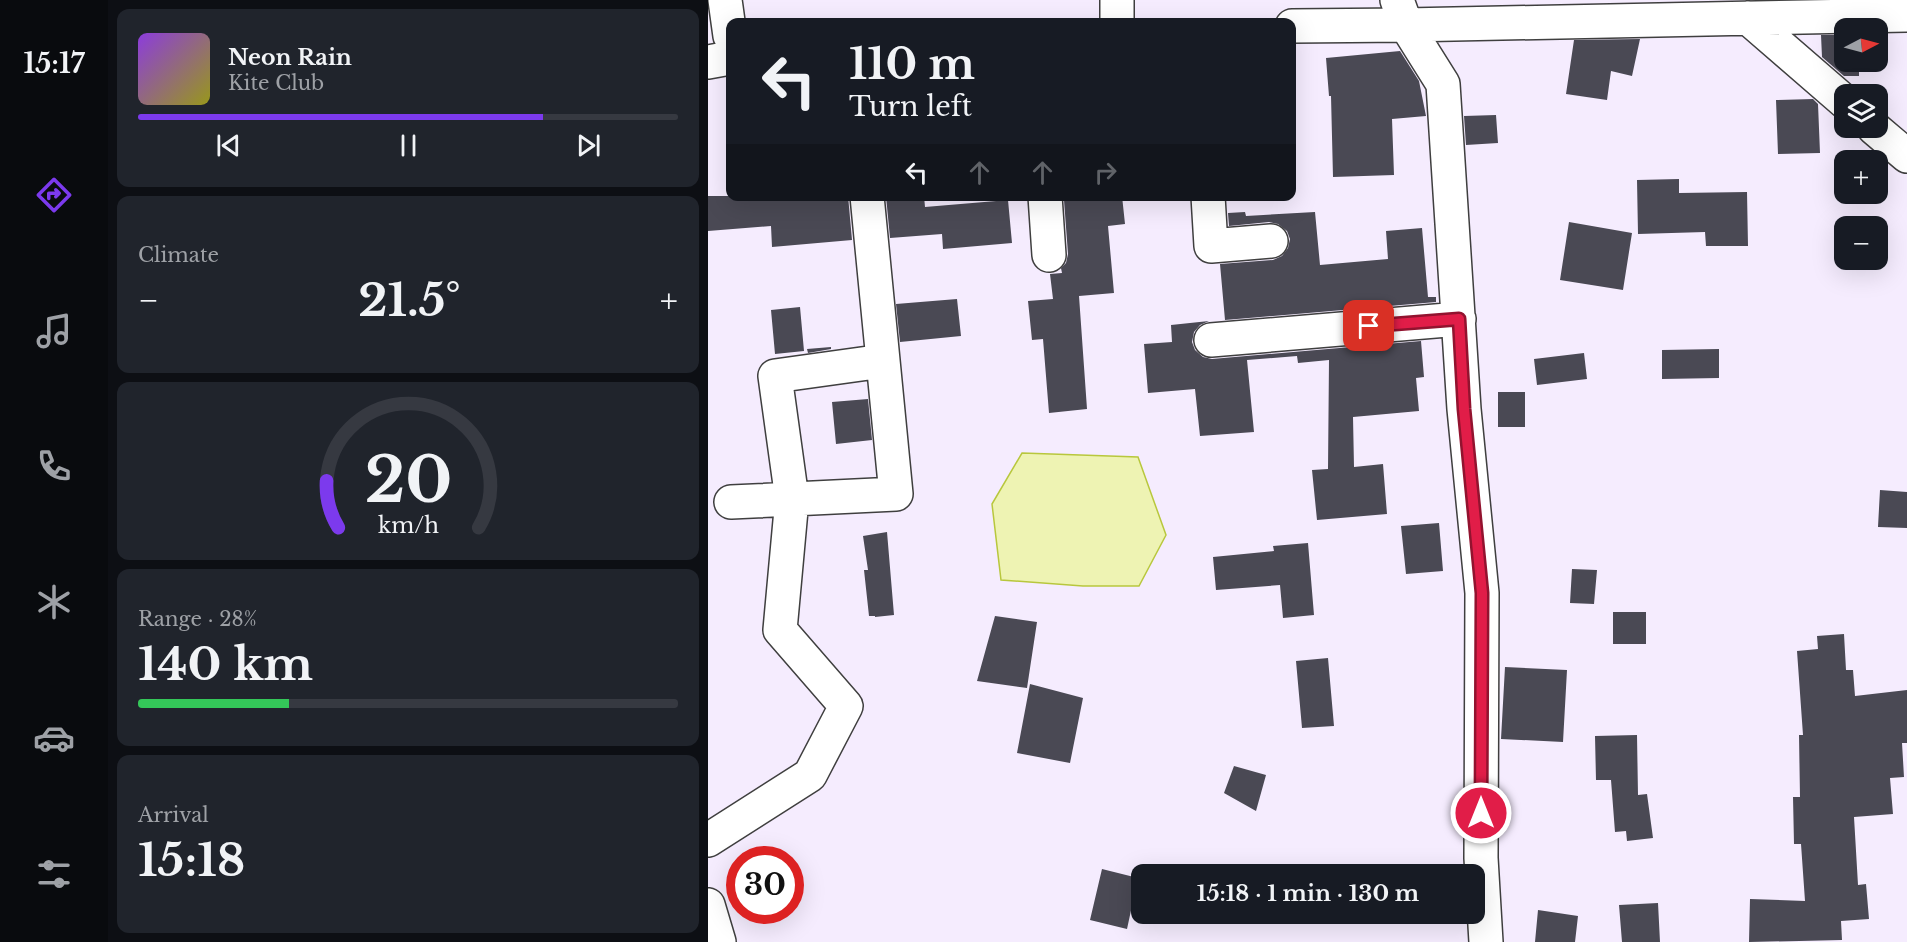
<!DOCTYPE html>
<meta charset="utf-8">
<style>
body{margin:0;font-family:"Libre Baskerville",serif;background:#20242c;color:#f1f3f6;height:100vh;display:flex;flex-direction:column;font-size:22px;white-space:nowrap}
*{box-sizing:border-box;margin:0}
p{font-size:20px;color:#9ea1a6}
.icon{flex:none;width:33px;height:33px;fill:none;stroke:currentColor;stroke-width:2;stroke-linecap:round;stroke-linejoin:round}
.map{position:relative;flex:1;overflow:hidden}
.panel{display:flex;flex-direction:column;gap:9px;padding:9px;background:#0d0f14;width:600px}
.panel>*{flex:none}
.guide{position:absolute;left:18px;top:18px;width:570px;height:183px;border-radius:12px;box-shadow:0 6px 24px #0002;background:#171b24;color:#f1f3f6;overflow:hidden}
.needle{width:39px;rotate:84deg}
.tools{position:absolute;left:1126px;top:18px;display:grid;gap:12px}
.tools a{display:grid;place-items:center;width:54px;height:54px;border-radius:12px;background:#171b24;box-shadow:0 6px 24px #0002;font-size:30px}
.speed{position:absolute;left:18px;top:846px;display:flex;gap:12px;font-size:30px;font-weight:700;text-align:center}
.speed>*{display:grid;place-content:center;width:78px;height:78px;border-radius:50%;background:#171b24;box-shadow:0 6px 24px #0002;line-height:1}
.speed .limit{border:9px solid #d22;background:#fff;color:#111}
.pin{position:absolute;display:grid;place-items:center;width:51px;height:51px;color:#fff;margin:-26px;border-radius:12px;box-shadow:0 3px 9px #0006}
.me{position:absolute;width:66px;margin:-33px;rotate:0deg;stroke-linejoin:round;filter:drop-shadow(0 0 4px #0008)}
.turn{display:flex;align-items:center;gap:21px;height:126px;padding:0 24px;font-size:27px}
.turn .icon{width:78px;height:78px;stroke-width:2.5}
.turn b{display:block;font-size:42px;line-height:51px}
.lanes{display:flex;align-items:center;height:57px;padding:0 24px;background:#0003;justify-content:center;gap:30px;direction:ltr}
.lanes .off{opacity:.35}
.big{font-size:45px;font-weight:700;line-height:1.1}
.panel .widget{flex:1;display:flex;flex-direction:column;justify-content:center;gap:9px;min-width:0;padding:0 21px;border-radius:12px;background:#20242c}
.panel .dial{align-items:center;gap:0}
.dial svg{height:156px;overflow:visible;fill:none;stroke:#363941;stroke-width:7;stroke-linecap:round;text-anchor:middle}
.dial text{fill:#f1f3f6;stroke:none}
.song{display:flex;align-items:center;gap:18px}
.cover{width:72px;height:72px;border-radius:9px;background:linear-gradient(135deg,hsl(270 70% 55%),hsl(60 70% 35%))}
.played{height:6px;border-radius:3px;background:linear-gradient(90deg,#7c3aed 75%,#363941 75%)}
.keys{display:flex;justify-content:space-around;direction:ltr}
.heat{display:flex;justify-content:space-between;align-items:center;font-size:33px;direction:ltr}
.charge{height:9px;border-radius:4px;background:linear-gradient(90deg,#34c759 28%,#363941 0)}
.trip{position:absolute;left:423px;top:864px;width:354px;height:60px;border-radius:12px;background:#171b24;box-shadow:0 6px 24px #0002;font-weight:700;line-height:60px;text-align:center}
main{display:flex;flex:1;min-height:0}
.tabs{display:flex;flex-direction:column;width:108px;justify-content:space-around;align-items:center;background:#090b0e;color:#9ea1a6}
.tabs .icon{width:42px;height:42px}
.tabs .selected{color:#7c3aed}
.tabs b{font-size:27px;color:#f1f3f6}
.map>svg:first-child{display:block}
.water{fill:#eef3b3;stroke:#b8c73d;stroke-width:1.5}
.building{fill:#4a4954}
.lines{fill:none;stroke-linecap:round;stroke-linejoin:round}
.minor-casing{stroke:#3f3f3f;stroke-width:36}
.minor{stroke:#fff;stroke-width:33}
.route-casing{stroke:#92132f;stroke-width:15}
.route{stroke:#e11d48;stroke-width:10}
</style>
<main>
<nav class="tabs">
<b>15:17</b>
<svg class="icon selected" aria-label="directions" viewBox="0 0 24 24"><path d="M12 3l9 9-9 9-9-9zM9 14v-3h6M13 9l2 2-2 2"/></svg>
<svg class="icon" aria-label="music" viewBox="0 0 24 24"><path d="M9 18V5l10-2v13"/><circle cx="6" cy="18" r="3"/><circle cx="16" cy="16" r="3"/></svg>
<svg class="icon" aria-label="phone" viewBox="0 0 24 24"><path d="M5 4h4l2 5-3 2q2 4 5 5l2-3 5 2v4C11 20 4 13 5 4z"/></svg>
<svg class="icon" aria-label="climate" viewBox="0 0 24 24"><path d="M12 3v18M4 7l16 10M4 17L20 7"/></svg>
<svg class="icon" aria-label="car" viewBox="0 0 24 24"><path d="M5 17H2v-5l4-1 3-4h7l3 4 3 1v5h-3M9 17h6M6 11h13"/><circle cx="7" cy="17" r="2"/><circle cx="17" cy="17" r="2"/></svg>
<svg class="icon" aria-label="filters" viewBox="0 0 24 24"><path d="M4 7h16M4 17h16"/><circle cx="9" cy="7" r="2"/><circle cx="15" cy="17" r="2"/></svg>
</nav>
<section class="panel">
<div class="widget">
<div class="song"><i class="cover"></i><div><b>Neon Rain</b><p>Kite Club</p></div></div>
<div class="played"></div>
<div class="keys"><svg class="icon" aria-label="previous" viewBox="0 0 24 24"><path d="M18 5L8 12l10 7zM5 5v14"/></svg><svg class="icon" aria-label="pause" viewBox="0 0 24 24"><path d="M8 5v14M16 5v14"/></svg><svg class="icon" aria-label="next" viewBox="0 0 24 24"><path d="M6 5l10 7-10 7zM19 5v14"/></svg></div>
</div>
<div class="widget"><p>Climate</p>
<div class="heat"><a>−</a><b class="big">21.5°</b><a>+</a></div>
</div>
<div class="widget dial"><svg viewBox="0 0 100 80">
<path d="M14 69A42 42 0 1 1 86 69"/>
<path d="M14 69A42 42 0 0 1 8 45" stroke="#7c3aed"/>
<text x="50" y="56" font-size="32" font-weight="700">20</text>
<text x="50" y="72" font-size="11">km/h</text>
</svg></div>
<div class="widget"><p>Range · 28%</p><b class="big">140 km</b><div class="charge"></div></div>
<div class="widget"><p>Arrival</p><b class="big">15:18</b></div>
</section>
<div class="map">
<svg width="1199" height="942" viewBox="0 0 1199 942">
<rect width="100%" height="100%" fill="#f5ecfe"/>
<path class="water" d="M 314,453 L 430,457 L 458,535 L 431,586 L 375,586 L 293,580 L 284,504 Z"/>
<path class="building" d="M 1113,35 L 1137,35 L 1137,62 L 1151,62 L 1151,76 L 1136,76 L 1114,57 Z
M 932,39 L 924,76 L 903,71 L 899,100 L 858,94 L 866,40 Z
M 692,51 L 711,81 L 718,116 L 684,119 L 686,175 L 625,177 L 623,96 L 621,96 L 618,58 Z
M 1105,99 L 1110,104 L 1112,153 L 1070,154 L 1068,100 Z
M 788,115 L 790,143 L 758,145 L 756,116 Z
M 971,179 L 971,193 L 1039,192 L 1040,246 L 998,246 L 997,232 L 930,234 L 929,180 Z
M 0,196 L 140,196 L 144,240 L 64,247 L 63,226 L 0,231 Z
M 178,196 L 216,196 L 217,207 L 300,200 L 304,243 L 235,249 L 234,234 L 182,238 Z
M 387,196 L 414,196 L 417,224 L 400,226 L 406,293 L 371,296 L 379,409 L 341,413 L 335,339 L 324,340 L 320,301 L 345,299 L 342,274 L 354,273 L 353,268 L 358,263 L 360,254 L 356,200 L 387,198 Z
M 537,212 L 538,216 L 607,212 L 612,265 L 680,259 L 678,231 L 714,228 L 720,297 L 728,297 L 728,302 L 517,320 L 512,264 L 565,260 L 574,256 L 580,248 L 582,239 L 579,231 L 570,224 L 561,222 L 521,226 L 520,213 Z
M 861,222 L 924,233 L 915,290 L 852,280 Z
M 249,299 L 253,336 L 192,342 L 188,304 Z
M 92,307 L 96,351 L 67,354 L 63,310 Z
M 501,321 L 492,325 L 486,332 L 484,342 L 487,350 L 495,357 L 504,359 L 713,341 L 716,377 L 708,378 L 711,411 L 645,417 L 646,467 L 675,464 L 679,514 L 609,520 L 604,470 L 620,469 L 621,360 L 590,363 L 589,356 L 539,360 L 546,432 L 492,436 L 487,389 L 440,393 L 436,344 L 464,342 L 463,325 Z
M 123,347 L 123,349 L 100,353 L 99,349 Z
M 1011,349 L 1011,378 L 954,379 L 954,350 Z
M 876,353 L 879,379 L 829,385 L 826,359 Z
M 790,392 L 817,392 L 817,427 L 790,427 Z
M 160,399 L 164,440 L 128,444 L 124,402 Z
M 1172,490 L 1199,492 L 1199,528 L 1170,527 Z
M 731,523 L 735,571 L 698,574 L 693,526 Z
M 179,532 L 186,615 L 167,617 L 167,616 L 161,616 L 156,570 L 160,570 L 155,536 Z
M 600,543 L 606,615 L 575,618 L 572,585 L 508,590 L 505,557 L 566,551 L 565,546 Z
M 864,569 L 889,570 L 886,604 L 862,603 Z
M 905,612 L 938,612 L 938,644 L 905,644 Z
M 287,616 L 329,622 L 319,688 L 269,681 Z
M 1136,634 L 1138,670 L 1145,670 L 1147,696 L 1199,690 L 1199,743 L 1194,743 L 1196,777 L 1182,778 L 1185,814 L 1146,817 L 1150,885 L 1158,884 L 1161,919 L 1133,921 L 1134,940 L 1041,942 L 1042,899 L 1097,901 L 1093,844 L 1086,844 L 1085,797 L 1092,797 L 1091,735 L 1095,735 L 1089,651 L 1110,649 L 1109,636 Z
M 620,658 L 626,726 L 594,728 L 588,661 Z
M 797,667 L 859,670 L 855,742 L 793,739 Z
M 322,684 L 375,698 L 362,763 L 309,753 Z
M 929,735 L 930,795 L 939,794 L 945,838 L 919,841 L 918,831 L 907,832 L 903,780 L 888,780 L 887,736 Z
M 526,766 L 558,775 L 548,811 L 516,793 Z
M 394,869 L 430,878 L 419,929 L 382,920 Z
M 950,903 L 952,942 L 914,942 L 911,905 Z
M 830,910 L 870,916 L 867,942 L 827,942 Z"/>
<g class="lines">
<g class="minor-casing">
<path id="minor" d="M 17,0 L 22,36
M 409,0 L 409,22
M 689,0 L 698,25 L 1199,15
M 1040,18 L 1137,102
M 584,26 L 698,25 L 735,84 L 756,409 L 774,593 L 773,858 L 778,942
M 0,62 L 22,58
M 1166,128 L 1199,156
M 337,196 L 341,255
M 500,196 L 503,246 L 563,241
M 503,340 L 751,319
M 23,502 L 188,494 L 159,196
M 0,840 L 102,775 L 138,706 L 72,630 L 84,499 L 67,376 L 175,361
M 0,905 L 11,942"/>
</g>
<use href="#minor" class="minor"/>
</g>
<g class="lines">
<g class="route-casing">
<path id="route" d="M 661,326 L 751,319 L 756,409 L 774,593 L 773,813"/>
</g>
<use href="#route" class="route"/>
</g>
</svg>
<div class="tools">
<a><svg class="needle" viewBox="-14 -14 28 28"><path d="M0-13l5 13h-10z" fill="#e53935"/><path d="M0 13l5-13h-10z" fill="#9ea1a6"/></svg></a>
<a><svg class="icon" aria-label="layers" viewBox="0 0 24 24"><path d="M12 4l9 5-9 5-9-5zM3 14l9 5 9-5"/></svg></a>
<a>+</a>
<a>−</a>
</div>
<div class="speed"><div class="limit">30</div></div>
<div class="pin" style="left:661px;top:326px;background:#d93025"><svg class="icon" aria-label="arrive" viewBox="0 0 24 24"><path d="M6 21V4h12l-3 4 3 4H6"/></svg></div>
<svg class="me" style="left:773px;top:813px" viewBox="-20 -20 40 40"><circle r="17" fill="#e11d48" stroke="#fff" stroke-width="3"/><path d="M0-11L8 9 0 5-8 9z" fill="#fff"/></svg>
<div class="trip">15:18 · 1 min · 130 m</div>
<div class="guide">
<div class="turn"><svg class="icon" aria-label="left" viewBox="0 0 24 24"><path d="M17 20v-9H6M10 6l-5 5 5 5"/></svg><div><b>110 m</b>Turn left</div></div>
<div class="lanes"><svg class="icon" aria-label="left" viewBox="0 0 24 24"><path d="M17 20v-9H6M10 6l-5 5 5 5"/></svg><svg class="icon off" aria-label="ahead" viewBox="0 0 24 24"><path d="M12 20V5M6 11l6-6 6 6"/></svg><svg class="icon off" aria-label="ahead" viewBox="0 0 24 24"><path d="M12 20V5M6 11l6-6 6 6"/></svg><svg class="icon off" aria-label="right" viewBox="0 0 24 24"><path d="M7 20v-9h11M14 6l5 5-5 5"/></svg></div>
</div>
</div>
</main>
